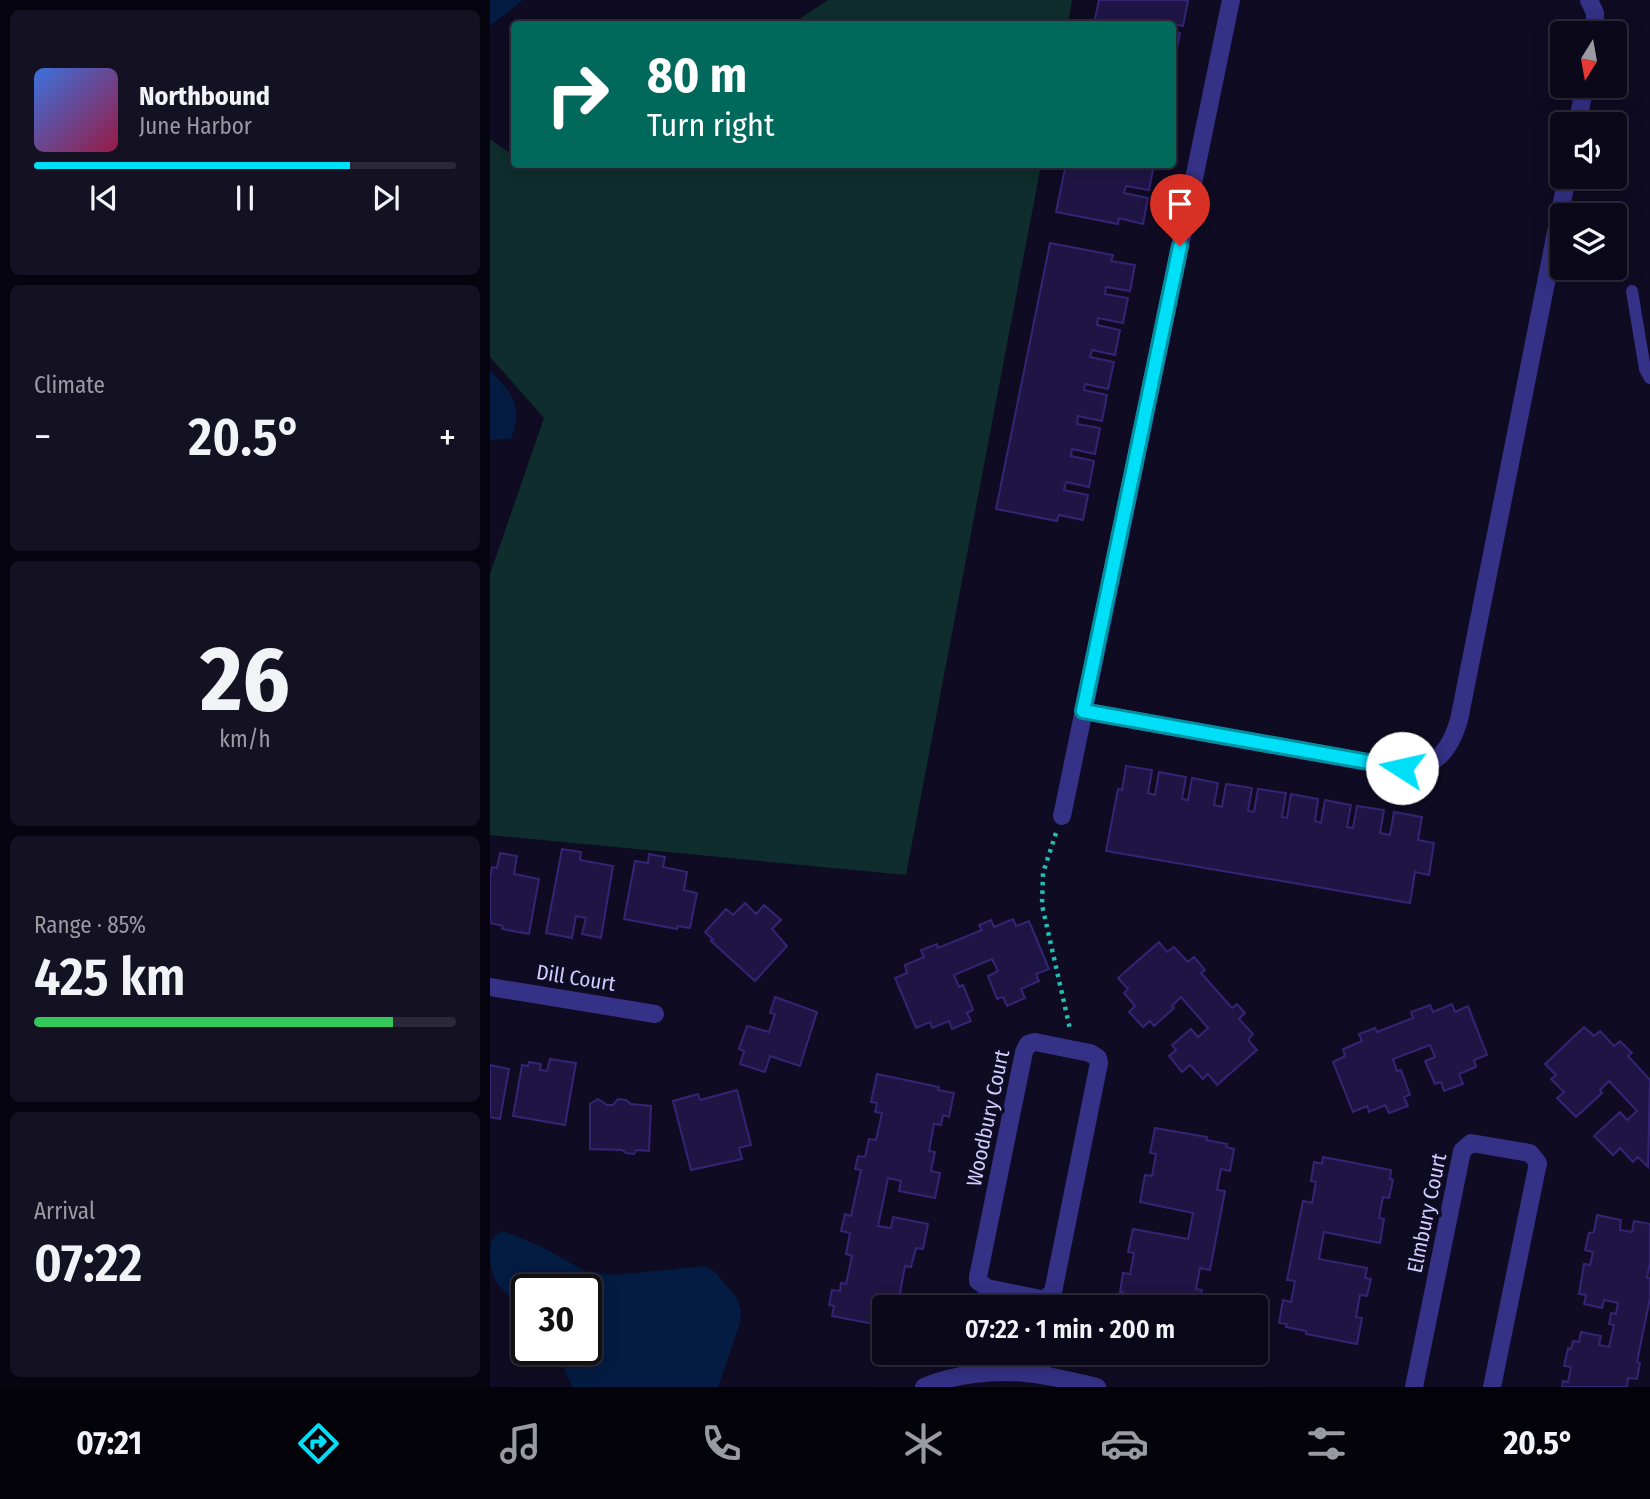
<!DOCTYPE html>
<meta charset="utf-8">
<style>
body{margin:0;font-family:"Fira Sans Condensed",sans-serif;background:#141123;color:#f1f3f6;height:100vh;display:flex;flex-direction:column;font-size:26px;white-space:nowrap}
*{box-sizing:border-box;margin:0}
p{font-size:23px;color:#9a9aa2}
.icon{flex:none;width:38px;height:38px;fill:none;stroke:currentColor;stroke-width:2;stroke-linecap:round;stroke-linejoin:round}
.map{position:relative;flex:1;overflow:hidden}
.side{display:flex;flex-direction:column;gap:10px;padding:10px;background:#06040e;width:490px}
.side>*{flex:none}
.hud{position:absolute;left:21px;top:21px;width:665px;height:147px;border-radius:7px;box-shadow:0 4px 18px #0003,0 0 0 2px #2b2939;background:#00695c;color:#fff;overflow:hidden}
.needle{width:46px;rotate:191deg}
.fabs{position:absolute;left:1060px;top:21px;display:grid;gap:14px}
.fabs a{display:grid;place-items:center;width:77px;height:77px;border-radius:7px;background:#0b081a;box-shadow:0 4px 18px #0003,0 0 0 2px #2b2939;font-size:35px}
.speed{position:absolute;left:21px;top:1274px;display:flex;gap:14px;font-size:35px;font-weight:700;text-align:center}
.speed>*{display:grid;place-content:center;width:91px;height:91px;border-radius:50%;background:#0b081a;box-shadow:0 4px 18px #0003,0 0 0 2px #2b2939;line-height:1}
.speed .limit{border:4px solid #111;border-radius:10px;background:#fff;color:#111}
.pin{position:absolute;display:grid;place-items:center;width:60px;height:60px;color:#fff;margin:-72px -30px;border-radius:50% 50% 50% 0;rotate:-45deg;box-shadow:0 0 7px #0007}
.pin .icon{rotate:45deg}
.me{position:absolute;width:77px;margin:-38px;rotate:280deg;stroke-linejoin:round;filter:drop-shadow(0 0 5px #0008)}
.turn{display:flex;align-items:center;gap:24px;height:147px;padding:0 21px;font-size:32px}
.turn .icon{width:91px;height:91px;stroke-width:2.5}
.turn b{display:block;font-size:49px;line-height:60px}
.big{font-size:52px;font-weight:600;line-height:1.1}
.side .tile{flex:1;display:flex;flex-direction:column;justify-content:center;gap:10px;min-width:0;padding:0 24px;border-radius:10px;background:#141123}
.side .dial{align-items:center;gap:0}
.dial b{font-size:91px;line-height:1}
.song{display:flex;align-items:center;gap:21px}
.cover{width:84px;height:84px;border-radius:10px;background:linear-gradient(135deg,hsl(220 70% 55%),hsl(340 70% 35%))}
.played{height:7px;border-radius:4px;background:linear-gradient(90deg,#00dff8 75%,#2b2939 75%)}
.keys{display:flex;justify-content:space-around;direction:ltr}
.heat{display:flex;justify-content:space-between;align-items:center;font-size:38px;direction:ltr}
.charge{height:10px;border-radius:5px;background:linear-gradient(90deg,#34c759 85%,#2b2939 0)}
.trip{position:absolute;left:382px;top:1295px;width:396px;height:70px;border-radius:7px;background:#0b081a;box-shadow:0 4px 18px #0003,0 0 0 2px #2b2939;font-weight:600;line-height:70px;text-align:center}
.menu{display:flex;height:112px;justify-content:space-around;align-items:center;background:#04030a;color:#9a9aa2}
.menu .icon{width:49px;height:49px}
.menu .current{color:#00dff8}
.menu b{font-size:32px;color:#f1f3f6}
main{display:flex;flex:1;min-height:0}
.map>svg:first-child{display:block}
.green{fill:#0e2d2c}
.water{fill:#041b42}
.building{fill:#1f1545;stroke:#342574;stroke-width:2}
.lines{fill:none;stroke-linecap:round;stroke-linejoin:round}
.path{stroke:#22beb4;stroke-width:4.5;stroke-dasharray:3.5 5;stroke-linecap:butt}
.service{stroke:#343186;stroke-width:12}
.minor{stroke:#343186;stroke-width:18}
.route-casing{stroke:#0091a1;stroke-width:18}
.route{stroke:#00dff8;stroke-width:12}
.labels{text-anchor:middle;stroke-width:7;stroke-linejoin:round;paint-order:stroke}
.street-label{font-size:21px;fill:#d2cdff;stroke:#0f0b23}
</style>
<main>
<section class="side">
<div class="tile">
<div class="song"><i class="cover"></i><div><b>Northbound</b><p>June Harbor</p></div></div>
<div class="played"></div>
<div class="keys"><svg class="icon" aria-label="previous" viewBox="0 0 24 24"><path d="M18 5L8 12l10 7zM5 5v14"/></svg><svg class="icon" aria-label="pause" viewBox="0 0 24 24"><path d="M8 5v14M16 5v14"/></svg><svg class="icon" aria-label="next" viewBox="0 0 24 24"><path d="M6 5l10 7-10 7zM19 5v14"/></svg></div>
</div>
<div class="tile"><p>Climate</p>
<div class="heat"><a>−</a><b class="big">20.5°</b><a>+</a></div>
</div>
<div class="tile dial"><b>26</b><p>km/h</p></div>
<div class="tile"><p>Range · 85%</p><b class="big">425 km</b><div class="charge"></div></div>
<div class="tile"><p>Arrival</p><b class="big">07:22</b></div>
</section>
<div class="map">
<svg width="1160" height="1387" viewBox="0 0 1160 1387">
<rect width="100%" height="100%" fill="#0f0b23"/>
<path class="green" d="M 338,0 L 582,0 L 578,24 L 302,24 Z
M 0,139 L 24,156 L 24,164 L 37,165 L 42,168 L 50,164 L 551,165 L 416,875 L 0,835 L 0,574 L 54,418 L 0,357 Z"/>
<path class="water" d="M 0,0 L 33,0 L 0,26 Z
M 0,371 C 24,393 33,408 21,439 L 0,440 Z
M 13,1231 L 52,1247 L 95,1271 L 126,1275 L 215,1266 L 224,1271 L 247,1298 L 251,1311 L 250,1323 L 228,1387 L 82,1387 L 66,1349 L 96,1349 L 96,1290 L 37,1290 L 37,1313 C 15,1290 0,1287 0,1253 C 0,1240 2,1237 13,1231 Z"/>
<path class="building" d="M 609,0 L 691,0 L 698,1 L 693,26 L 668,21 L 667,24 L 604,24 Z
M 682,31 L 690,33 L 685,58 L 682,58 Z
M 576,164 L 664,164 L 659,190 L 636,186 L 634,193 L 658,198 L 653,224 L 629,218 L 628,224 L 566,212 Z
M 560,243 L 623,255 L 621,261 L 645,265 L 640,291 L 616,287 L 615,294 L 638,298 L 633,323 L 608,318 L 607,325 L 630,330 L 625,355 L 602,350 L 600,357 L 624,362 L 618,389 L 595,384 L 594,390 L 617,395 L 612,421 L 588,416 L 587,424 L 610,428 L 605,454 L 582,449 L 581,456 L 604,461 L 599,487 L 576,482 L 574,490 L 598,495 L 593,520 L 569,515 L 567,521 L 506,509 Z
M 636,766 L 662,770 L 658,793 L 665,795 L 669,772 L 696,777 L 692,799 L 698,800 L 702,778 L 728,783 L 724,805 L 732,807 L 736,784 L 762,788 L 758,811 L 764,812 L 768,789 L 796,793 L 792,817 L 797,818 L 801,794 L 828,799 L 825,821 L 831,823 L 835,800 L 861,805 L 857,827 L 863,828 L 867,806 L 894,810 L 890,833 L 900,835 L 904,812 L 932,817 L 928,840 L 944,843 L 939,875 L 925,872 L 920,903 L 616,851 L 628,789 L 632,790 Z
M 72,849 L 91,852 L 90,860 L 123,866 L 111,938 L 92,934 L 96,918 L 86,916 L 82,938 L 56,933 Z
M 10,853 L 27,856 L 24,874 L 49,879 L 39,934 L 12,929 L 13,926 L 0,923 L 0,878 L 2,867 L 7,868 Z
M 159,854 L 175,857 L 173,867 L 197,872 L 194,890 L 207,893 L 200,928 L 188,926 L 187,929 L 134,919 L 145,861 L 158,863 Z
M 255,903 L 266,914 L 274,905 L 291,920 L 282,929 L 297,946 L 265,981 L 221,941 L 223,940 L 215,932 L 236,909 L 243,915 Z
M 523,919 L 526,926 L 539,921 L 559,969 L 546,974 L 549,981 L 531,989 L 535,998 L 517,1006 L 513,997 L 507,999 L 498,976 L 508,971 L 502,959 L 464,975 L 469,987 L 473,985 L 483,1010 L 477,1013 L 481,1021 L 462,1029 L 459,1021 L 442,1028 L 440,1022 L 426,1028 L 405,978 L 417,973 L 415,965 L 434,957 L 431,950 L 447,944 L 448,948 L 492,930 L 489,925 L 501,920 L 504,927 Z
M 669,942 L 677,952 L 684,947 L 698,962 L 704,957 L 715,970 L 711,973 L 742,1008 L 747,1004 L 755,1013 L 749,1019 L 763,1034 L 758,1040 L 767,1050 L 727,1085 L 718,1074 L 713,1079 L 700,1065 L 692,1072 L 679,1056 L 686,1050 L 682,1045 L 701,1029 L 708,1037 L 718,1028 L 691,997 L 682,1006 L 684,1008 L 664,1026 L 660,1021 L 653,1027 L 639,1012 L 645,1006 L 634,993 L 638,989 L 628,978 Z
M 285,997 L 327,1012 L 310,1066 L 280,1056 L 275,1072 L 250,1064 L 254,1051 L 249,1049 L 257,1026 L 279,1032 L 285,1014 L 280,1013 Z
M 962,1004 L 965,1012 L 978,1006 L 997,1055 L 984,1060 L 986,1067 L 969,1074 L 973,1084 L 954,1091 L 951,1082 L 945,1084 L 935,1061 L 945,1057 L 940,1045 L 903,1059 L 907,1071 L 911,1070 L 920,1095 L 914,1097 L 918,1106 L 899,1113 L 895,1105 L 879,1112 L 877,1106 L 863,1112 L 843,1062 L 855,1056 L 853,1049 L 872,1041 L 869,1034 L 885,1028 L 887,1032 L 923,1018 L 921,1012 L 940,1005 L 943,1012 Z
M 1094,1027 L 1104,1036 L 1110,1031 L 1124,1046 L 1130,1041 L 1142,1053 L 1138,1056 L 1160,1080 L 1158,1167 L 1148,1157 L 1143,1162 L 1130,1148 L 1123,1155 L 1104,1136 L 1130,1112 L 1137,1120 L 1147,1111 L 1119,1081 L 1110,1090 L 1112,1093 L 1086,1117 L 1067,1098 L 1074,1092 L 1061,1079 L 1066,1075 L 1055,1064 Z
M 60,1059 L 86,1063 L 75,1125 L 23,1116 L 32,1065 L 38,1066 L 39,1062 L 51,1064 L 50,1070 L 57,1071 Z
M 0,1065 L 19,1069 L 10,1119 L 0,1117 Z
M 387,1074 L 449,1087 L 448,1090 L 464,1093 L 459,1117 L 453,1115 L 451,1125 L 444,1124 L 439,1151 L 445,1152 L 441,1171 L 450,1173 L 445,1198 L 409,1191 L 411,1181 L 398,1178 L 388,1226 L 401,1228 L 403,1217 L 438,1224 L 433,1249 L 426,1248 L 421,1267 L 415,1266 L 410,1293 L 415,1295 L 413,1304 L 420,1307 L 394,1307 L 394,1326 L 342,1316 L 344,1306 L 339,1305 L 342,1290 L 350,1291 L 351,1283 L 356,1284 L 362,1256 L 356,1254 L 360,1233 L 351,1231 L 355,1214 L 361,1216 L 371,1170 L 365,1169 L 368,1156 L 375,1157 L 379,1139 L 386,1140 L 392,1113 L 385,1112 L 387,1103 L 381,1102 Z
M 247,1090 L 261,1145 L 249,1148 L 252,1159 L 201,1170 L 183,1101 L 208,1094 L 210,1100 Z
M 108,1099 L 117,1105 L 123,1105 L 128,1099 L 136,1100 L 141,1104 L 161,1106 L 159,1151 L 146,1150 L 144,1154 L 136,1153 L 132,1150 L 100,1149 L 100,1104 Z
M 665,1128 L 717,1137 L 716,1140 L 737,1144 L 736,1147 L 744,1149 L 740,1171 L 731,1169 L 727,1190 L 735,1191 L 720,1270 L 710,1268 L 706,1289 L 712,1290 L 709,1307 L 664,1307 L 632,1301 L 633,1292 L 630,1292 L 633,1273 L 640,1274 L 644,1253 L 638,1252 L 643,1229 L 698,1239 L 703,1213 L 650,1202 L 655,1175 L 662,1176 L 666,1154 L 660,1153 Z
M 833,1157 L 901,1170 L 900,1179 L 903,1180 L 899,1198 L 893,1197 L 889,1218 L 894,1219 L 890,1243 L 834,1232 L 829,1259 L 877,1268 L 875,1278 L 881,1279 L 877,1296 L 870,1295 L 866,1317 L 872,1318 L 867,1344 L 816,1334 L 816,1331 L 796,1327 L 797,1324 L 789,1323 L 793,1300 L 801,1302 L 805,1281 L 797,1280 L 813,1201 L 822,1203 L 826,1182 L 821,1181 L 824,1162 L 832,1164 Z
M 1107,1215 L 1131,1220 L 1130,1230 L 1142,1232 L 1144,1221 L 1160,1224 L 1160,1262 L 1157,1278 L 1160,1278 L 1160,1298 L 1147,1362 L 1150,1363 L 1147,1379 L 1138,1378 L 1137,1387 L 1072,1387 L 1073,1381 L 1078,1382 L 1081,1367 L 1074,1366 L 1078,1348 L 1081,1349 L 1083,1341 L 1089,1342 L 1091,1332 L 1111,1336 L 1109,1345 L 1119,1347 L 1124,1325 L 1119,1324 L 1121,1313 L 1126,1314 L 1128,1303 L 1114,1300 L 1112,1308 L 1094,1304 L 1096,1295 L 1089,1294 L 1094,1264 L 1100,1265 L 1103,1252 L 1095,1250 L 1099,1233 L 1104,1232 Z"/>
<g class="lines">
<path class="path" d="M 566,833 L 553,873 L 552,905 L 580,1029"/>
<path class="service" d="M 1142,291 L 1155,369 L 1160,378"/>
<path class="minor" d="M 1099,0 L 1105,13 L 1105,33
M 1087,124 L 1095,86
M 593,711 L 911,768 C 946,767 959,753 969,720 L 1077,177
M 572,816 L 741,0
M 0,987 L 165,1014
M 545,1042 L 600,1053 L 608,1058 L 609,1063 L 563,1292 L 556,1298 L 551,1299 L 497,1288 L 488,1281 L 488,1277 L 534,1052 L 538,1044 Z
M 551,1375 L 553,1353
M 434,1387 C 464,1374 503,1370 536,1373 C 560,1375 584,1382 607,1387
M 924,1387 L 972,1151 L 981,1143 L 1040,1153 L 1048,1163 L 1002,1387"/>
</g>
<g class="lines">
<g class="route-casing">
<path id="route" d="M 690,246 L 593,711 L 912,768"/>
</g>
<use href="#route" class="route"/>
</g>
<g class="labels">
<g class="street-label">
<text transform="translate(86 978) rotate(9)" y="7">Dill Court</text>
<text transform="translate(498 1118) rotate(-78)" y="7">Woodbury Court</text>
<text transform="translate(937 1213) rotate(-78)" y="7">Elmbury Court</text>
</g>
</g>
</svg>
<div class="fabs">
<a><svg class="needle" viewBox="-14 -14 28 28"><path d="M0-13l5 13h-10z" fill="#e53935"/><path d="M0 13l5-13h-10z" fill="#9a9aa2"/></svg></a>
<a><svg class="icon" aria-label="sound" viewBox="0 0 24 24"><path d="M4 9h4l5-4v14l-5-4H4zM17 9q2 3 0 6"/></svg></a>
<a><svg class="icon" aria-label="layers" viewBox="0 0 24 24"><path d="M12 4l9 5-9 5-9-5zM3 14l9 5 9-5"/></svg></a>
</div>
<div class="speed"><div class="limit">30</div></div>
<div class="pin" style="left:690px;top:246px;background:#d93025"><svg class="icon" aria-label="arrive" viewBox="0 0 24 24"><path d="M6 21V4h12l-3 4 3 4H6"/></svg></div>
<svg class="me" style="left:912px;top:768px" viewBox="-20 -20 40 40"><circle r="19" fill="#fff"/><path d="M0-13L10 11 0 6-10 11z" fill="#00dff8"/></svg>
<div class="trip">07:22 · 1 min · 200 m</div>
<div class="hud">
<div class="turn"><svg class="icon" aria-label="right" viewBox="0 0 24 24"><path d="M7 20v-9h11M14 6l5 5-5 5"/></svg><div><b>80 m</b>Turn right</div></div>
</div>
</div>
</main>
<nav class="menu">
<b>07:21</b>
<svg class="icon current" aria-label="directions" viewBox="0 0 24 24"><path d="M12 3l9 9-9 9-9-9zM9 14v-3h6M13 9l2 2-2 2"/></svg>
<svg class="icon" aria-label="music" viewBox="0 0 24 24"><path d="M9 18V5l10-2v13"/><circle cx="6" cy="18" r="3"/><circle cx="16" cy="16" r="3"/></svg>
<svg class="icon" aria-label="phone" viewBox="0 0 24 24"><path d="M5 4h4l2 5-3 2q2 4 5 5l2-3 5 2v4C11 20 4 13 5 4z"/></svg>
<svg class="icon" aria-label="climate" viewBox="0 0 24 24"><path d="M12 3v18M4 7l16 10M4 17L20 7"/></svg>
<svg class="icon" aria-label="car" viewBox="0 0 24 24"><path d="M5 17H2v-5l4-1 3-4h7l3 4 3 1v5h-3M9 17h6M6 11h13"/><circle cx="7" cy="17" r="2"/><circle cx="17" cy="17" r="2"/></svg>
<svg class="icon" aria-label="filters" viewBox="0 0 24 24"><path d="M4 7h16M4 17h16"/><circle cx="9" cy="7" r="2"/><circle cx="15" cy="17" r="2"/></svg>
<b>20.5°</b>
</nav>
